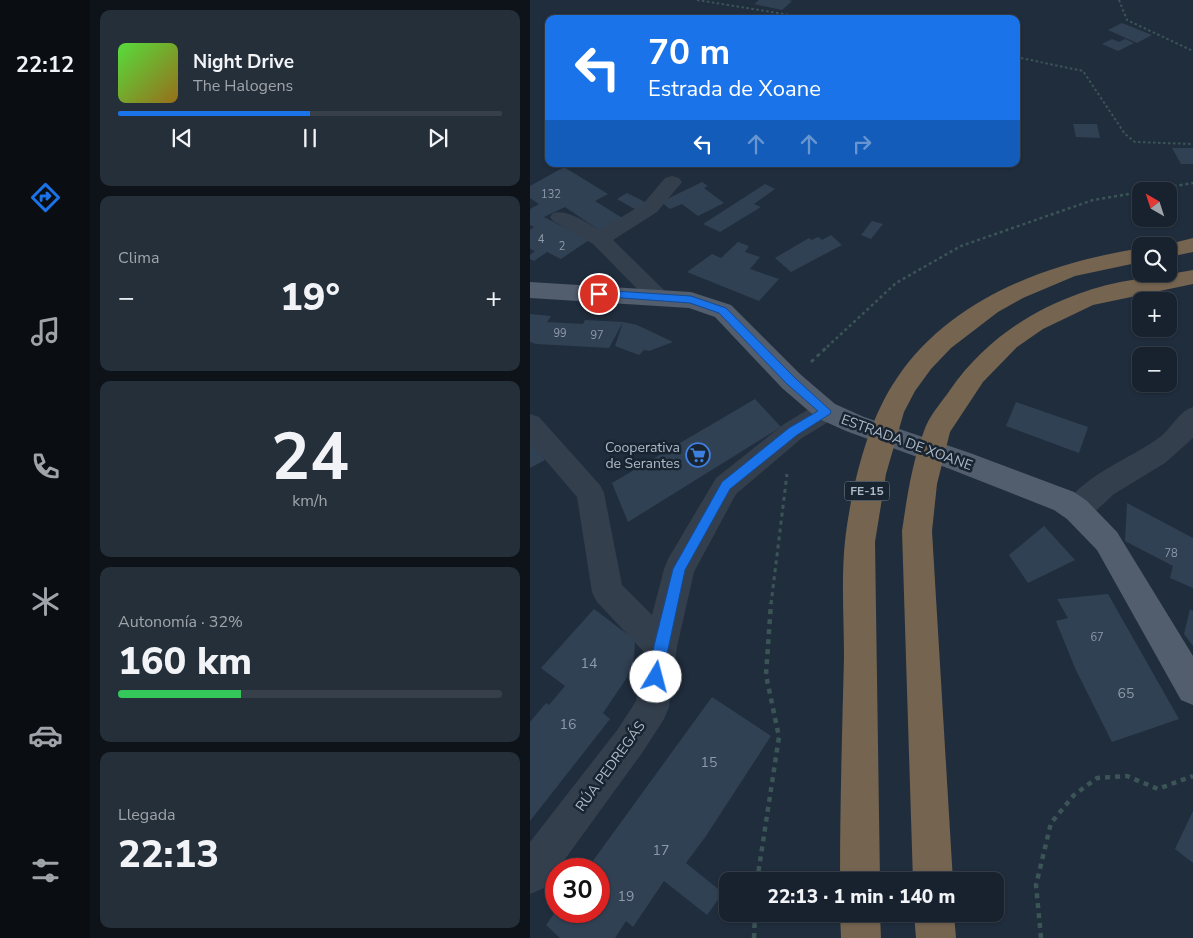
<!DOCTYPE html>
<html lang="es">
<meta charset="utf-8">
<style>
body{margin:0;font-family:"Nunito Sans",sans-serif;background:#252f3a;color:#f1f3f6;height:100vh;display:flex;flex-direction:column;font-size:19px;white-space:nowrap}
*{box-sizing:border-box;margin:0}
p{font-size:16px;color:#9fa4aa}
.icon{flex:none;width:28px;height:28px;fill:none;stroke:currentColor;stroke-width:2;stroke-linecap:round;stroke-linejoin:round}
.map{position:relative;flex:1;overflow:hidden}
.side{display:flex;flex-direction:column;gap:10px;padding:10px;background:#0d1319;width:440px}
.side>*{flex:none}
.guide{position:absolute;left:15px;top:15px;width:475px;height:152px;border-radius:10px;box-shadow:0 1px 4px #0004,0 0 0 1px #363f4a;background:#1a73e8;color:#fff;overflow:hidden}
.needle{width:32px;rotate:321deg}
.controls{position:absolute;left:602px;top:182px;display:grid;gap:10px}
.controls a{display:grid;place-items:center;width:45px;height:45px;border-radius:10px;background:#18222e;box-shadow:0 1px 4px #0004,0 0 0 1px #363f4a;font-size:25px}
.speed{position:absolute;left:15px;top:858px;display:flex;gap:10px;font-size:25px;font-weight:700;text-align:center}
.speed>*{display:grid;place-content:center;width:65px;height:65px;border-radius:50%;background:#18222e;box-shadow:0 1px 4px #0004,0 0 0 1px #363f4a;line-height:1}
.speed .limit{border:8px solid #d22;background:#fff;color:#111}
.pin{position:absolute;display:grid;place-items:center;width:42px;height:42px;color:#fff;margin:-21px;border:2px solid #fff;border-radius:50%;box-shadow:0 1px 5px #0007}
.me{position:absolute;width:55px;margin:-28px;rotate:8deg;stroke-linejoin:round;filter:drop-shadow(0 0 4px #0008)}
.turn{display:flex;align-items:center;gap:18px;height:105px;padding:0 20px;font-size:22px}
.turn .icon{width:65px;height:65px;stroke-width:2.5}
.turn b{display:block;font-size:35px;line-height:42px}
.lanes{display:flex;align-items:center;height:48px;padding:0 20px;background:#0003;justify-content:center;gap:25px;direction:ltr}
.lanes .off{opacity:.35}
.big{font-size:38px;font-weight:800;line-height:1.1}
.side .widget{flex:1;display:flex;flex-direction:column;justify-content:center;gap:8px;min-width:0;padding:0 18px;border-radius:10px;background:#252f3a}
.side .dial{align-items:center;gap:0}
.dial b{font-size:65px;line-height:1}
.song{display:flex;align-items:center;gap:15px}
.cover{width:60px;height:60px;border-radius:8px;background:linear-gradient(135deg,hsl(110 70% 55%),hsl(40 70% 35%))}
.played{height:5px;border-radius:2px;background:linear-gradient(90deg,#1a73e8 50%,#363f4a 50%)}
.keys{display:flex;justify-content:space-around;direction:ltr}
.heat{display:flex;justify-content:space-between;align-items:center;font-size:28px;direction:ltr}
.charge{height:8px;border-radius:4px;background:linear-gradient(90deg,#34c759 32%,#363f4a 0)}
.trip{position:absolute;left:189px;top:872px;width:285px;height:50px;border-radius:10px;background:#18222e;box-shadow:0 1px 4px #0004,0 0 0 1px #363f4a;font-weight:800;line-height:50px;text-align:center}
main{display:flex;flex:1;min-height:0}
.dock{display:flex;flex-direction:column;width:90px;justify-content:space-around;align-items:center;background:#0a0e12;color:#9fa4aa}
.dock .icon{width:35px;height:35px}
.dock .selected{color:#1a73e8}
.dock b{font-size:22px;color:#f1f3f6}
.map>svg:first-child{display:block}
.building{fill:#314154}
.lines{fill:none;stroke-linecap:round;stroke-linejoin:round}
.path-far3{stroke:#3b5556;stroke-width:2;stroke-dasharray:2.5 2.5;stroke-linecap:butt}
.path-far2{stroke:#3b5556;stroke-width:2.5;stroke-dasharray:3 3;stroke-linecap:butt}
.path-far1{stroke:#3b5556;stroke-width:3;stroke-dasharray:4 4;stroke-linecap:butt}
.path{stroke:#3b5556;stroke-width:4.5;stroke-dasharray:5 5;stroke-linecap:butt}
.minor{fill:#343f4d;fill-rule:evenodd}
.major{fill:#525e6d;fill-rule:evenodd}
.highway{fill:#746450;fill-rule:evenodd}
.route{fill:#1a73e8;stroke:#114b97}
.labels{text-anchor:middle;stroke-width:5;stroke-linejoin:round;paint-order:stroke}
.number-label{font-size:11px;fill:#8e9aaa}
.shield{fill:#192431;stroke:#828d9b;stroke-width:1}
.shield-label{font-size:12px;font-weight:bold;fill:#afbac9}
.street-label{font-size:14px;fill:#afbac9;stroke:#192431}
.poi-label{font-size:14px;fill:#afbac9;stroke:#192431;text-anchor:end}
.near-number-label{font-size:14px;fill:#8e9aaa}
</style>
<main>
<nav class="dock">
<b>22:12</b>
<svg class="icon selected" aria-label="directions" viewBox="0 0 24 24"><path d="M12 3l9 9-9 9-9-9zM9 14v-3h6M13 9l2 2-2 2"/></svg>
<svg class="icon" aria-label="music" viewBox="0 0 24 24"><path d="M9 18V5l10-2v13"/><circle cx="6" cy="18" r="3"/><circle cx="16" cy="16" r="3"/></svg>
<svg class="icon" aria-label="phone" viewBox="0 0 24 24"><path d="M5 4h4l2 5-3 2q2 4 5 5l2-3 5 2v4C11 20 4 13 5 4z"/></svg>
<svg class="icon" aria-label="climate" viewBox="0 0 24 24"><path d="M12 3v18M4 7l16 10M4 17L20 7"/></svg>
<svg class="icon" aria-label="car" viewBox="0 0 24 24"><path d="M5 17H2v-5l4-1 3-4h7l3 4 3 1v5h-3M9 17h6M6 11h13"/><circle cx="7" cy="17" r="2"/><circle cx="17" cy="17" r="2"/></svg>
<svg class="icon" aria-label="filters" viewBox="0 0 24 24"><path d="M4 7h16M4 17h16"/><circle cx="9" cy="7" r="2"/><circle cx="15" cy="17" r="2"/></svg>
</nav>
<section class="side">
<div class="widget">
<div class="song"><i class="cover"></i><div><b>Night Drive</b><p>The Halogens</p></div></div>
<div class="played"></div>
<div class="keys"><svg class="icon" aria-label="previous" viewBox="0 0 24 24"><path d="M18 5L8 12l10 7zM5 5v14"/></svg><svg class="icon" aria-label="pause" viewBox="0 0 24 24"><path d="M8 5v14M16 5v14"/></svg><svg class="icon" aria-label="next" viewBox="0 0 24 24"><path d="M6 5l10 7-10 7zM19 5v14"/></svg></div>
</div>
<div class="widget"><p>Clima</p>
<div class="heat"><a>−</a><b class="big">19°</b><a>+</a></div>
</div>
<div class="widget dial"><b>24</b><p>km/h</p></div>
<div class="widget"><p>Autonomía · 32%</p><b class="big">160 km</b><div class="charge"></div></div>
<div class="widget"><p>Llegada</p><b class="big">22:13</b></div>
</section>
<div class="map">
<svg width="663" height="938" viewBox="0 0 663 938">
<rect width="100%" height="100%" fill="#202d3d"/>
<path class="building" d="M 229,0 L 259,0 L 262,1 L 252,10 L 224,4 Z
M 592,23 L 622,35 L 607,43 L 578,30 Z
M 582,39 L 589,42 L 595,39 L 604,43 L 588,51 L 572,44 Z
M 543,124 L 567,124 L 570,138 L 546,137 Z
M 642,148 L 663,148 L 663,164 L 651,164 Z
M 34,167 L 78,194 L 65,201 L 94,219 L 72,232 L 35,207 L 14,217 L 59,240 L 31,259 L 17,252 L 4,261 L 0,259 L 0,255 L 5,251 L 0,249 L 0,230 L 4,227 L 0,225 L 0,209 L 9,204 L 0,198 L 0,186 Z
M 172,182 L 178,186 L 174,188 L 194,203 L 168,216 L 152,204 L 140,209 L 131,202 Z
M 235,184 L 245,189 L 224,204 L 231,207 L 190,232 L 173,224 Z
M 97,193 L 119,204 L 108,211 L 87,199 Z
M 342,221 L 353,224 L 341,239 L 331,235 Z
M 301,235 L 312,245 L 261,272 L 245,258 L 279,238 L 282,240 L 288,237 L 292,240 Z
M 208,242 L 219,246 L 215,252 L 230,257 L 220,269 L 249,279 L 229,301 L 157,272 L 182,254 L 191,258 Z
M 0,314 L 21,316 L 17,322 L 53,324 L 55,320 L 93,322 L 79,348 L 6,344 L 0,342 Z
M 93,322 L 107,325 L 143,342 L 119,351 L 114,350 L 109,355 L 85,346 Z
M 225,399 L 251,427 L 98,522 L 82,483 Z
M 486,402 L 558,427 L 549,453 L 476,426 Z
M 0,438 L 15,460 L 0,468 Z
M 597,503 L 663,538 L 663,588 L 640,578 L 643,566 L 595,541 Z
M 514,526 L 545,560 L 498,583 L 479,555 Z
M 578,594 L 649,719 L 582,742 L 545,668 L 526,621 L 538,618 L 527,599 Z
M 64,609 L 105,640 L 104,659 L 96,679 L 73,713 L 80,719 L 0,821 L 0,722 L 16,703 L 19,705 L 35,686 L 11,668 Z
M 660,609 L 663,611 L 663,646 L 654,634 Z
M 182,697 L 241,736 L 176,836 L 156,863 L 193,893 L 177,915 L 134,881 L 103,927 L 96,921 L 85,938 L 30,938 L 16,925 L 26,911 L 69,911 L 69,869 L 57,869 Z
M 663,811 L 663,863 L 645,849 Z"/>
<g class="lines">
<path class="path-far3" d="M 167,0 L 285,19
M 589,0 L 597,20 L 663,51
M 486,57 L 553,71 L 595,134 L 605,142 L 663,144"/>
<path class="path-far2" d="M 614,191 L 663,183
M 297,347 L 366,283 L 431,246 L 563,200 L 611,192"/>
<path class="path-far1" d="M 281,362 L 298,346
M 241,604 L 257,474"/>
<path class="path" d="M 227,881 L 249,737 L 236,675 L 241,603
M 224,938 L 225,914
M 511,938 L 506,885 L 521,823 L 544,795 L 567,778 L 597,776 L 628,789 L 663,776"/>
<path class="minor" d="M 142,176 L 149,178 L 152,182 L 127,212 L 83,240 L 136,292 L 139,297 L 136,302 L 128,305 L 120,302 L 63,244 L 23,221 L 20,217 L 23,213 C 39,209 56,223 70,230 L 113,204 L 135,178 Z
M 296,401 L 305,404 L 309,411 L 305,418 L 272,438 L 206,494 L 164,572 L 147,647 L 139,707 L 134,719 L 112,753 L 14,888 L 0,894 L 0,842 L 88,729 L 106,701 L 114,652 L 67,602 L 62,592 L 47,497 L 0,442 L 0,414 L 9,417 L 70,485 L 74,493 L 92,585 L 122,615 L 134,569 L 138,559 L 186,478 L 254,424 L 287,404 Z
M 663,407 L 663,438 L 635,463 L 584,494 L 557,519 L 547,522 L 537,519 L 533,510 C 549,476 601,459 630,437 C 642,428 649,411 663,407 Z"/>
<path class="major" d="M 0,282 L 161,292 L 201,305 L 270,374 L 305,404 L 334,417 L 440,453 L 544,492 L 557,501 L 587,532 L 663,656 L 663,705 L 651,700 L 567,550 L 537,519 L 524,510 L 420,469 L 316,431 L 287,418 L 252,388 L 185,317 L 159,308 L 0,298 Z"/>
<path class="highway" d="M 663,238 L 663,252 L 639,257 L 639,246 L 631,246 Z
M 611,248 L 611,262 L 545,276 L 493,298 L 468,312 L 421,348 L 401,369 L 385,391 L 374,412 L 356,474 L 345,542 L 350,881 L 310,881 C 310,807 312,732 314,657 C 314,619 311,579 315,541 C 321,489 337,421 367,378 C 422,297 519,263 611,248 Z
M 663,270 L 663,284 L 563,305 L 513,329 L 487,347 L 453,382 L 420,432 L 407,484 L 402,531 L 423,881 L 383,881 L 372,531 C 377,497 382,463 394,431 C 399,416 411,403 420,390 C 452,344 496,313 548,294 C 584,280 625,277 663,270 Z
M 310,914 L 350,914 L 351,938 L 311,938 Z
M 384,914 L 424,914 L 426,938 L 386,938 Z"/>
</g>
<path class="route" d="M 69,290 L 161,296 L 196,308 L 265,378 L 301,411 L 300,414 L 267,435 L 200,489 L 155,570 L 131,682 L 126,684 L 121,682 L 119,677 L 124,646 L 143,569 L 192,482 L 259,428 L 288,411 L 257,384 L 189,313 L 160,303 L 66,296 L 66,291 Z"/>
<defs>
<g id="supermarket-ring" transform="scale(1.25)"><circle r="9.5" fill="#192431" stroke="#3f7fe0" stroke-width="1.5"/><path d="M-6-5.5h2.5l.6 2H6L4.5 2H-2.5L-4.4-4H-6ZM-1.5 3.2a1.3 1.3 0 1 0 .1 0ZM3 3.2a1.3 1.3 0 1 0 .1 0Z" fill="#3f7fe0"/></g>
</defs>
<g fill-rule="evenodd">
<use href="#supermarket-ring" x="168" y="455"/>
</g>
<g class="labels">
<g class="number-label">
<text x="21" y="198">132</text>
<text x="11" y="243">4</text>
<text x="32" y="250">2</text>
<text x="30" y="337">99</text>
<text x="67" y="339">97</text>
<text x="641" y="557">78</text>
<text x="567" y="641">67</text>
</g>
<rect class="shield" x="314.5" y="481.5" width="45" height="19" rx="4"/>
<g class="shield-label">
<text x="337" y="495">FE-15</text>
</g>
<g class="street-label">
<text transform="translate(377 442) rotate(20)" y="5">ESTRADA DE XOANE</text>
<text transform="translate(80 766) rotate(-54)" y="5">RÚA PEDREGÁS</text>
</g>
<g class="poi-label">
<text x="150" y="452">Cooperativa<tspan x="150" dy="16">de Serantes</tspan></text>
</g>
<g class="near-number-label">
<text x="59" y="668">14</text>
<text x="596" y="698">65</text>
<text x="38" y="729">16</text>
<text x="179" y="767">15</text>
<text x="131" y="855">17</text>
<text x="96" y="901">19</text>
</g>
</g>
</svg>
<div class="controls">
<a><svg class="needle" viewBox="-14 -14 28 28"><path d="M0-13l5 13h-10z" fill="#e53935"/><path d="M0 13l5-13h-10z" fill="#9fa4aa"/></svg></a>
<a><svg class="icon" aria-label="search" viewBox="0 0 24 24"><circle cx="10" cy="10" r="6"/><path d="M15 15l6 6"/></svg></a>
<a>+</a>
<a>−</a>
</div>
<div class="speed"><div class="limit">30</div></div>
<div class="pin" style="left:69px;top:294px;background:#d93025"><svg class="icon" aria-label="arrive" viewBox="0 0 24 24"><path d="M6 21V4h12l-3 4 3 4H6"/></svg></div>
<svg class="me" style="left:126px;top:677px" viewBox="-20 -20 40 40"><circle r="19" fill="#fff"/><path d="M0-13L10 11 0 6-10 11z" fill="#1a73e8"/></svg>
<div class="trip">22:13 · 1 min · 140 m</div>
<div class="guide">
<div class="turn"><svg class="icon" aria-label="left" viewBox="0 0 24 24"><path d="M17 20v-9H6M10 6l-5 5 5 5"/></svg><div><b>70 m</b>Estrada de Xoane</div></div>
<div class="lanes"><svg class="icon" aria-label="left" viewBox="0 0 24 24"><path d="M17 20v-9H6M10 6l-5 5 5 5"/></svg><svg class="icon off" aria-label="ahead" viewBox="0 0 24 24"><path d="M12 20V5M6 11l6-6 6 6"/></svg><svg class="icon off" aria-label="ahead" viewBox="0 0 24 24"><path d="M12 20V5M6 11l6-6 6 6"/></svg><svg class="icon off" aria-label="right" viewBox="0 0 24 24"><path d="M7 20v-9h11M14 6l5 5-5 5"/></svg></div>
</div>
</div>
</main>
